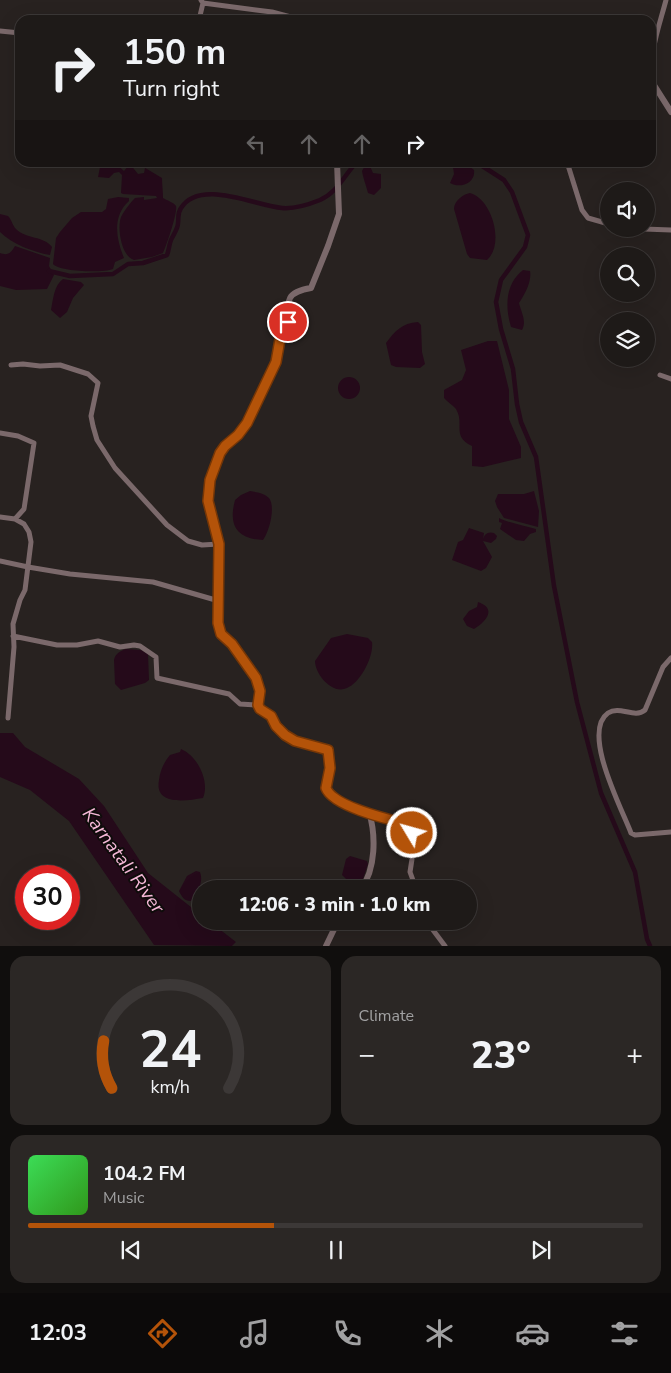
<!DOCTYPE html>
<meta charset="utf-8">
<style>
body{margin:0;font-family:"Nunito Sans",sans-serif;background:#2b2725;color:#f1f3f6;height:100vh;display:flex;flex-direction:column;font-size:19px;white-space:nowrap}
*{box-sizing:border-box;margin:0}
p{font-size:16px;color:#a1a1a2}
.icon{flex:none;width:28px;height:28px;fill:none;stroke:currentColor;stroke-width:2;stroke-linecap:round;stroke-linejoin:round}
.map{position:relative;height:946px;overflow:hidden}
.panel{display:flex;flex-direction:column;gap:10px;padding:10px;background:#100e0d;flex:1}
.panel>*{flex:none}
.banner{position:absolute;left:15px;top:15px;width:641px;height:152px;border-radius:15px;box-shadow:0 5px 20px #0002,0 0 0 1px #3c3837;background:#1e1a18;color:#f1f3f6;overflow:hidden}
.buttons{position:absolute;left:600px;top:182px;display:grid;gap:10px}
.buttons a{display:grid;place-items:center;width:55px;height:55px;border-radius:50%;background:#1e1a18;box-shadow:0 5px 20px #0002,0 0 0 1px #3c3837;font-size:25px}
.speed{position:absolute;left:15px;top:865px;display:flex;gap:10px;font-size:25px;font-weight:700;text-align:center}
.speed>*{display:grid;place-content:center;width:65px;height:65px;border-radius:50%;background:#1e1a18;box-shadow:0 5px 20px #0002,0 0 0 1px #3c3837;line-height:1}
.speed .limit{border:8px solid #d22;background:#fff;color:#111}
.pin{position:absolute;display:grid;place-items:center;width:42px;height:42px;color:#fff;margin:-21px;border:2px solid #fff;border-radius:50%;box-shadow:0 1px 5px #0007}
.me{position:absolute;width:55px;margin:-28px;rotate:307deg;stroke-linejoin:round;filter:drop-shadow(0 0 4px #0008)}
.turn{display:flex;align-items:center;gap:18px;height:105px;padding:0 25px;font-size:22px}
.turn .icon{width:65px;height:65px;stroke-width:2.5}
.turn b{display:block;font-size:35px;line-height:42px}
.lanes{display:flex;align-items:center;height:48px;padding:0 25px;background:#0003;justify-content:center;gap:25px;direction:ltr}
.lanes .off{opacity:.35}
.big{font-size:38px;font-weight:800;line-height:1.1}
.panel .tile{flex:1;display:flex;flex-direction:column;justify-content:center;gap:8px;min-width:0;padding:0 18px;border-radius:15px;background:#2b2725}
.panel .dial{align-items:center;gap:0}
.dial svg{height:130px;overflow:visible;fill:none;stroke:#3c3837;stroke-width:7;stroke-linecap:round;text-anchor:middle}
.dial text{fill:#f1f3f6;stroke:none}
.song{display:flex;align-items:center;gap:15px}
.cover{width:60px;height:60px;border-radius:8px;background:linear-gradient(135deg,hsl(130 70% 55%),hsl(110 70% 35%))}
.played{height:5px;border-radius:2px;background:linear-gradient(90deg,#b45309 40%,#3c3837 40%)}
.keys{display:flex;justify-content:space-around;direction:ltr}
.heat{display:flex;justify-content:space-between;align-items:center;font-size:28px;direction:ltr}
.panel .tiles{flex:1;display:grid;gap:10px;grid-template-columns:1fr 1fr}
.tile:last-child{grid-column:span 2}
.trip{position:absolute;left:192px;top:880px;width:285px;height:50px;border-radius:25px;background:#1e1a18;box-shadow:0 5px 20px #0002,0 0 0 1px #3c3837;font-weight:800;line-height:50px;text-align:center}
.tabs{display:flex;height:80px;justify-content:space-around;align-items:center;background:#0c0a0a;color:#a1a1a2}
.tabs .icon{width:35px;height:35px}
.tabs .current{color:#b45309}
.tabs b{font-size:22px;color:#f1f3f6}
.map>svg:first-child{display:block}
.water{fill:#250a1a}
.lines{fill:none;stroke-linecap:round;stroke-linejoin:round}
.canal{stroke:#250a1a;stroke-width:4.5}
.minor{stroke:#7b696b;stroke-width:5}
.tertiary{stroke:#7b696b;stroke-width:6}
.route-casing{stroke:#753606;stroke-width:12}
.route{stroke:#b45309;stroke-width:9}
.labels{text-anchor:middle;stroke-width:4;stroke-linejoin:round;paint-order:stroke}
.water-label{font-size:19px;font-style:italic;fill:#f5b8d7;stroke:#0f0c0b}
</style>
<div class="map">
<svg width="671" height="946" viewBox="0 0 671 946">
<rect width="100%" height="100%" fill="#282220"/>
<path class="water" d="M 97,163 L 115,163 L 124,171 L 130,164 L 138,174 L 144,173 L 145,168 L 147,169 L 162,178 C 162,185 163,191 163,198 C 166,200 175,203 176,206 C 178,212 166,247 163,253 L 152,257 L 134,260 C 121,256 117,228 121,217 C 124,211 130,203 135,198 L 144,197 L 144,200 L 157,198 L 156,196 L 123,194 L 121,193 L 122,175 L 119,172 L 114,173 L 109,178 L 98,177 L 100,167 Z
M 366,164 L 369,164 L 373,173 L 381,174 L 381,188 L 374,195 L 368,193 C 366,185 363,178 362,171 Z
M 455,164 L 469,166 L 474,170 C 476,183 460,189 450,183 L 454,174 L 453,167 Z
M 470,193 C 492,199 505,244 487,260 L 470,258 L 467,254 L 454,209 C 454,201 463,194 470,193 Z
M 118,197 L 129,198 L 129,201 C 112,216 116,239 124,258 L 115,262 L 113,269 C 103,273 60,272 53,264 L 56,238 L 60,232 L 72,218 L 81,212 L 102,212 L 106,209 L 108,199 Z
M 0,214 L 8,216 C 12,220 12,225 16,229 C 26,239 44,236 52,247 L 50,255 C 33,252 12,244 0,232 Z
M 15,246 L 50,258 L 49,266 L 54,275 L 47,289 L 16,290 L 0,286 L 0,253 C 8,256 11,253 15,246 Z
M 523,270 L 530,271 C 532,281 525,294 519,303 C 521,312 527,321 522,330 L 511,327 C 505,307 505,284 523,270 Z
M 63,279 L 81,282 L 84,285 L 73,298 L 67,312 L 60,318 L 51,310 C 53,300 54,285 63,279 Z
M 418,322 L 421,325 L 422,352 L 425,364 L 420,368 L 396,367 L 391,365 L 386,343 C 395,331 402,323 418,322 Z
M 488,341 L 497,341 L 509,390 L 509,419 L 521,447 L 521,458 L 483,467 L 472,466 L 472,446 C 451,436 465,424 456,409 C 453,405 447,402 444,398 L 444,390 L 462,380 L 466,370 L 461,350 Z
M338 388a11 11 0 1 1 22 0a11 11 0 1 1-22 0Z
M 250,491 C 256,492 264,493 269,498 C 276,507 269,532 263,540 C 237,539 228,526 235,500 L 241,495 Z
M 534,491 L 539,511 L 538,527 L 504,518 L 497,507 L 495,501 L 498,494 L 524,494 Z
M 499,518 C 509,523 525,526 536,529 L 536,532 L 530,534 L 524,541 L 516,540 L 500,529 L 502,523 L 499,522 Z
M 469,528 L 484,533 L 483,540 C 484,534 488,531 494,533 L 497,536 L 496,539 L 491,543 L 483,541 L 492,557 L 486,568 L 481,571 L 452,560 L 458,542 L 463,540 Z
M 478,602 C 498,609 485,622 474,629 L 467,626 L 463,619 L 469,611 L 477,607 Z
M 347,634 L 368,638 L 372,642 C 374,657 360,683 347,688 C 332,695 315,674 315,661 L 331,638 Z
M 126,649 L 141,650 L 148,654 L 149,680 L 145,683 L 121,690 L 115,684 L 114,660 C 115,654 120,651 126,649 Z
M 0,733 L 13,733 L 25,747 L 79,779 L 104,806 L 148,873 L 201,915 L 201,921 L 209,921 L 236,942 L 232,946 L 154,945 L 69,821 L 30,790 L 0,777 Z
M 181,749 C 198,756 210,782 203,798 C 186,801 154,806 159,780 C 160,771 164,762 170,755 L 180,752 Z
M 350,856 L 367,861 L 368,864 L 362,882 L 346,879 L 342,875 L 346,859 Z
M 196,871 L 200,872 C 204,883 197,893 191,901 C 184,901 182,897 179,891 L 187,876 Z"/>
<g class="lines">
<path class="canal" d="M 476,162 L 504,180 L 512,192 L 528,235 L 525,247 L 501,280 L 496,302 L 501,329 L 513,369 L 517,404 L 521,422 L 536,457 L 554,586 L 577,702 L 601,793 L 635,872 L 647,939 L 650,946
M 49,271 L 70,276 L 113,274 L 128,264 L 143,263 L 167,255 C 169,250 169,245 171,240 C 173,235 178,229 178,223 C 179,217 177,214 181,208 C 200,178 256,206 282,208 C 293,209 310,204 320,200 C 338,192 344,175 357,162"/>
<path class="minor" d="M 203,3 L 272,12 L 302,20
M 199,20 L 203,3 L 201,0
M 0,31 L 20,33
M 654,85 C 647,57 659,27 666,0
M 567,162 L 582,210 L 588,218 L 609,224
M 630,229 L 640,230 L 642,229
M 644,229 L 671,230
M 11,365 L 23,364 L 40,366 L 60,365 L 88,374 L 98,383 L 91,416 L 93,426 L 97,440 L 115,468 L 167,525 L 188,541 L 202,545 L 219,544
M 660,375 L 671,379
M 0,433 L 18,436 L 34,443 L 24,509 L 15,519
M 0,517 L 15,519 L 24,524 L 29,532 L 31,542 L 25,590 L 20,600 L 13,624 L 14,647 L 8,718
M 0,561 L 28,567 L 70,574 L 153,582 L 219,601
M 13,636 L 57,645 L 77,645 L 98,641 L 120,647 L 134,645 L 140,646 L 156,657 L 157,678 L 229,694 L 240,704 L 258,705
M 671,658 L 663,667 L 645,710 C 634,719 620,705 608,713 C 581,732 622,809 631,833 L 635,835 L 671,832
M 369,812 L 413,827 L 412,859 L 410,872 L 414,883 L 437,889
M 420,921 L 430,926 L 445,946"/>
<path class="tertiary" d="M 651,85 L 654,85 L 671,112
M 337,162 L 339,214 L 328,246 L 311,288 C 287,292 287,299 288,322 L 282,328 L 276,362 L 247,423 L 238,435 L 225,446 L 219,453 L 210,480 L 208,501 L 219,544 L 218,623 L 221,634 L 233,644 L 256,678 L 260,691 L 258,705 L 260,709 L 271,716 L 276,726 L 285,735 L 295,741 L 328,750 L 330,768 L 326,788 C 332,804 354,808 369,812 C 376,835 376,869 361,889
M 326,946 L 338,921"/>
</g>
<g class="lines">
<g class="route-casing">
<path id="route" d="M 288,322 L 282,328 L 276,362 L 247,423 L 238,435 L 225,446 L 220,453 L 210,480 L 208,501 L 219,544 L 218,623 L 221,634 L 232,644 L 256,678 L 260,691 L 258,705 L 260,709 L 271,716 L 276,726 L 285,735 L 295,741 L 328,750 L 330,768 L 326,788 C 333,807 391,820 411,825 L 413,827 L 412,833"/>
</g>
<use href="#route" class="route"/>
</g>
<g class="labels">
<g class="water-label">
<text transform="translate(124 860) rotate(54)" y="7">Karnatali River</text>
</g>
</g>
</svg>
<div class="buttons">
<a><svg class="icon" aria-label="sound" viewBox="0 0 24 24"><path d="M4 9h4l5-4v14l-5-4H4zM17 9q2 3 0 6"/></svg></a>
<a><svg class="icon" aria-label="search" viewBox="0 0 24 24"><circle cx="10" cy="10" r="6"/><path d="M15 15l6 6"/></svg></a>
<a><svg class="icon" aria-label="layers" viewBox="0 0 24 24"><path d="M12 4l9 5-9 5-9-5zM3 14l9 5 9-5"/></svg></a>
</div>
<div class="speed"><div class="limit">30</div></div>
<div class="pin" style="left:288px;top:322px;background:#d93025"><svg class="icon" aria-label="arrive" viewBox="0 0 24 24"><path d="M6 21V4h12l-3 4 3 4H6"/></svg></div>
<svg class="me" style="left:412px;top:833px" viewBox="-20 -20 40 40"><circle r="17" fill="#b45309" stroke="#fff" stroke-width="3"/><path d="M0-11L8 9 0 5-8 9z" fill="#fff"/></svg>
<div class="trip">12:06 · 3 min · 1.0 km</div>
<div class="banner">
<div class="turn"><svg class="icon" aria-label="right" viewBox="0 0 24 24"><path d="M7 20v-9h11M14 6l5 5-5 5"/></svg><div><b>150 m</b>Turn right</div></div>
<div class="lanes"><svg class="icon off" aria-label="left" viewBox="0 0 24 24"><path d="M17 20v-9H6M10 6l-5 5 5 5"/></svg><svg class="icon off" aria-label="ahead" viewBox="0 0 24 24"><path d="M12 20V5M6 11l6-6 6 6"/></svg><svg class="icon off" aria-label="ahead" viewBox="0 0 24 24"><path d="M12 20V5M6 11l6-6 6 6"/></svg><svg class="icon" aria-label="right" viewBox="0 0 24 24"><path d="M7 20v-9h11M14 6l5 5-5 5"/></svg></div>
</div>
</div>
<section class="panel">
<div class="tiles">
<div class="tile dial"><svg viewBox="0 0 100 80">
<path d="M14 69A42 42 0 1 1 86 69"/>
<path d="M14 69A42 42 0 0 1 9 40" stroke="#b45309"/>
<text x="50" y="56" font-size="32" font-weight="700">24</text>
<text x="50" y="72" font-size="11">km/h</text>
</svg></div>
<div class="tile"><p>Climate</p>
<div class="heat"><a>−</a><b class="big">23°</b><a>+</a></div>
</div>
<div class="tile">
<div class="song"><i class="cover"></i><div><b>104.2 FM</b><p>Music</p></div></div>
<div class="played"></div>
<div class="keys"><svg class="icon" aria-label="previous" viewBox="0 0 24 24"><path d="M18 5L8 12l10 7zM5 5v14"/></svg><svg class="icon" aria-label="pause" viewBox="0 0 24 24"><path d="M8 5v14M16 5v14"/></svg><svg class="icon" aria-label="next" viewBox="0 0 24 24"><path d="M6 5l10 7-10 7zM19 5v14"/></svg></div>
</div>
</div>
</section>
<nav class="tabs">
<b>12:03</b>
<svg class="icon current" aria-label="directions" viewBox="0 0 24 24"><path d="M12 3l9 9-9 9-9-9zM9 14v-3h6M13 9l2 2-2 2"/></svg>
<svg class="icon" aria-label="music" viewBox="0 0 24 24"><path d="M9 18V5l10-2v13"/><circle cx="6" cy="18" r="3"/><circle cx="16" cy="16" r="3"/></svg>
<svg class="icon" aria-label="phone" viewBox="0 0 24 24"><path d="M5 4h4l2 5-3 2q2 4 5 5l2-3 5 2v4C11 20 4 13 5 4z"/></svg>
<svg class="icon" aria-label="climate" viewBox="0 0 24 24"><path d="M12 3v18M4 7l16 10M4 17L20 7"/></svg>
<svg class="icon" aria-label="car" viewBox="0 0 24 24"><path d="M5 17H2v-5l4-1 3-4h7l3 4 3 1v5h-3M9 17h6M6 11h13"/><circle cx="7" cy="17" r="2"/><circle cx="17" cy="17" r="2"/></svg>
<svg class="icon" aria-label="filters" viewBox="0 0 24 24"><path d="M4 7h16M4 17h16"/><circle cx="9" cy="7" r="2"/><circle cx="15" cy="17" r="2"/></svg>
</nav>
